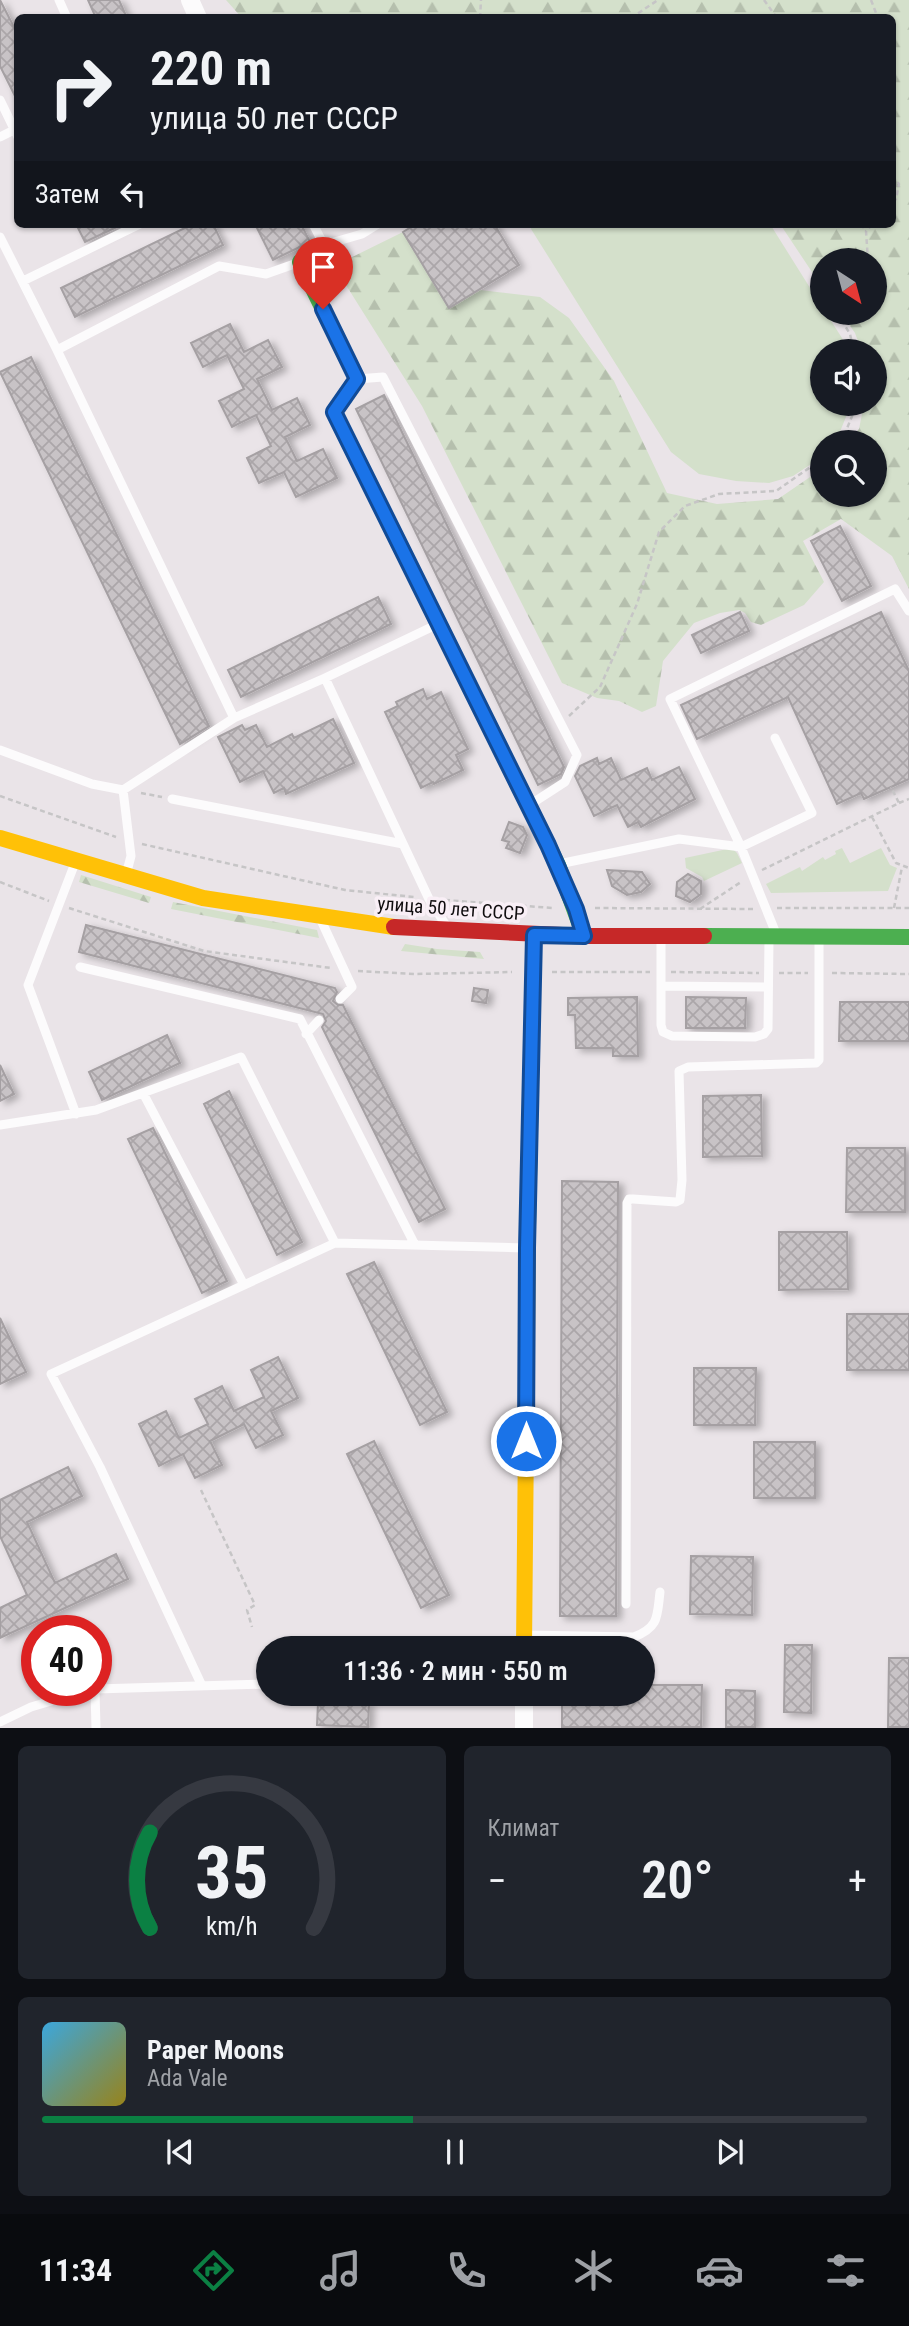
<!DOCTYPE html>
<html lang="ru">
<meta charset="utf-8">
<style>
body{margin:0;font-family:"Roboto Condensed",sans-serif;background:#20242c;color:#f1f3f6;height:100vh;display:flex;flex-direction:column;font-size:26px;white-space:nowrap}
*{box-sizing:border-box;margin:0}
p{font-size:23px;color:#9ea1a6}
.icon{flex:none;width:38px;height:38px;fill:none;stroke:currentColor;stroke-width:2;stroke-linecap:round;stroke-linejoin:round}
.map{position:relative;height:1728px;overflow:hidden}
.panel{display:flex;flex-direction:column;gap:18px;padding:18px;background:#0d0f14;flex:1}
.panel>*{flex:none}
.hud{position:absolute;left:14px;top:14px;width:882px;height:214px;border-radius:10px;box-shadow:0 2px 5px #0004;background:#171b24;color:#f1f3f6;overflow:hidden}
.needle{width:46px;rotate:144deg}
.tools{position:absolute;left:810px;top:248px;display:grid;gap:14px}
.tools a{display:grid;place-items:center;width:77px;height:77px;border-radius:50%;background:#171b24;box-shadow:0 2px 5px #0004;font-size:35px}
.speed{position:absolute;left:21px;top:1615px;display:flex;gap:14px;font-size:35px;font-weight:700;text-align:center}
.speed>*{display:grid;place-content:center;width:91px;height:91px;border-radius:50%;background:#171b24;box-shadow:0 2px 5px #0004;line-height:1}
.speed .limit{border:10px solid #d22;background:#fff;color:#111}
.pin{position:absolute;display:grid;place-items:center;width:60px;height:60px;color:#fff;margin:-72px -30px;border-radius:50% 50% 50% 0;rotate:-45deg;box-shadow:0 0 7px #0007}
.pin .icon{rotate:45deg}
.me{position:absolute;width:77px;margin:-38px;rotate:0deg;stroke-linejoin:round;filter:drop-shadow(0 0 5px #0008)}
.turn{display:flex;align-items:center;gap:24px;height:147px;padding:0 21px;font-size:32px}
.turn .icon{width:91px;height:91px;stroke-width:2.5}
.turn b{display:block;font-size:49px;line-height:60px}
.then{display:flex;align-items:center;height:66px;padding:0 21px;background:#0003;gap:14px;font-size:26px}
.big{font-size:52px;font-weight:600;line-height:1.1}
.panel .card{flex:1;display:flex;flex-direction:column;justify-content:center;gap:10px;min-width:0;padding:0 24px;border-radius:10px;background:#20242c}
.panel .dial{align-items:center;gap:0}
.dial svg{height:182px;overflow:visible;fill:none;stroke:#363941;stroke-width:7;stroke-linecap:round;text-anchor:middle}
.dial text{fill:#f1f3f6;stroke:none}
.song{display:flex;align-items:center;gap:21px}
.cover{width:84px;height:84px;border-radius:10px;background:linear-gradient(135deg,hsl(200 70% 55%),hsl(50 70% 35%))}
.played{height:7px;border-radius:4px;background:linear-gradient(90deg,#0b8043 45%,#363941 45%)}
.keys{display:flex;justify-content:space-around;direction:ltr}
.heat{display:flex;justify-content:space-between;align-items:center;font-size:38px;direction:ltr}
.panel .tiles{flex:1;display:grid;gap:18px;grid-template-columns:1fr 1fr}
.card:last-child{grid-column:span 2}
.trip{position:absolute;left:256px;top:1636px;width:399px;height:70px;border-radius:35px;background:#171b24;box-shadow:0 2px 5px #0004;font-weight:600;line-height:70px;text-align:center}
.tabs{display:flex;height:112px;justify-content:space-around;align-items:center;background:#090b0e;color:#9ea1a6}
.tabs .icon{width:49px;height:49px}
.tabs .on{color:#0b8043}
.tabs b{font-size:32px;color:#f1f3f6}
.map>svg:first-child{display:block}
.green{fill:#d4e0cb}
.forest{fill:url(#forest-firs)}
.building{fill:url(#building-cross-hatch);stroke:#a5a0a3;stroke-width:2;filter:url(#shadow)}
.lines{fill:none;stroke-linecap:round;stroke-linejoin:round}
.path{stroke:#c6c5c6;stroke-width:2.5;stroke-dasharray:5 3.5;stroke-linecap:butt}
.lane{stroke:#fcfbfc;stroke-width:9}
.street{stroke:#fcfbfc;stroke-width:18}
.fast{stroke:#4caf50;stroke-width:16}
.slow{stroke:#ffc107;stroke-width:16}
.jam{stroke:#c62828;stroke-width:16}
.route-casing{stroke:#114b97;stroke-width:18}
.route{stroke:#1a73e8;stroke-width:12}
.labels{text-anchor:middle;stroke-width:7;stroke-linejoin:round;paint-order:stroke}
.street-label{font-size:19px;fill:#100d0f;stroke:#f9eff6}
</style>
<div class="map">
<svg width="909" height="1728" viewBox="0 0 909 1728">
<defs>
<pattern id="forest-firs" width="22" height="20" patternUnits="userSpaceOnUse" patternTransform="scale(1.75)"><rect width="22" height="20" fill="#d4e0cb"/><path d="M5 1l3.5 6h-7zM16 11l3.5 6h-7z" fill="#b5bfad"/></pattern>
<pattern id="building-cross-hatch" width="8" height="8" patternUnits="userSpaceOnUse" patternTransform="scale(1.75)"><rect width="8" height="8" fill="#c8c3c6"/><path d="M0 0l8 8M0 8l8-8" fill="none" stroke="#aba6a9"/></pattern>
<filter id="shadow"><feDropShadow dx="5" dy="3" stdDeviation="3.5" flood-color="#0004"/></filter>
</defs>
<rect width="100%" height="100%" fill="#eae4e8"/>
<path class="green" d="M 532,224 L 770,224 L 822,307 L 822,313 L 826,313 L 849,349 L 849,352 L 822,352 L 822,404 L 848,404 L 848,412 L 837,439 L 834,443 L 822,443 L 822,457 L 793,476 L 769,483 L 736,481 L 699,474 L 671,452 L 531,229 Z
M 732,848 L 737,853 L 742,863 L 704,881 L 702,877 L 686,868 L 685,858 Z
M 842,848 L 850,863 L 881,848 L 890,865 L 897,868 L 888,891 L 771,893 L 766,884 L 800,867 L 802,871 L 823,857 L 825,860 L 836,854 L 835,851 Z"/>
<path class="forest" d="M 226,0 L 909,0 L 909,589 L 892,556 L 841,519 L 803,541 L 824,582 L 804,605 L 761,625 L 751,622 L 745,613 L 739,610 L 720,613 L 694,623 L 663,661 L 656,706 L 642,712 L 619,701 L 597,698 L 562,683 L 422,406 L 334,266 L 403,232 L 449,308 L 480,290 L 540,297 L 569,318 L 614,381 L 667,493 L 717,504 L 778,499 L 813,475 L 822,465 L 822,495 L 875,495 L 875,443 L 845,443 L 859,429 L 864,404 L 875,404 L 875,352 L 862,352 L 855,333 L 841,313 L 875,313 L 875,261 L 822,261 L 822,287 L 780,224 L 892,224 L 892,18 L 242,18 Z
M 81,875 L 151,897 L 149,903 L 79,882 Z
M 173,902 L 317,930 L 319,938 L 171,909 Z
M 405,944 L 437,949 L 480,952 L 484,959 L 401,951 Z"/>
<path class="building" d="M 0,0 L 18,35 L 18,102 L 0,66 Z
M 88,0 L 119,0 L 127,18 L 96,18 Z
M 76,224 L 123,224 L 85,242 Z
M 193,224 L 213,224 L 223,245 L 75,317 L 61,288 Z
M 255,224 L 301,224 L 310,242 L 273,260 Z
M 416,224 L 494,224 L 519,265 L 449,308 L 403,232 Z
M 230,324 L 244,352 L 268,340 L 282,367 L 257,379 L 272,410 L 297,398 L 310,425 L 285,437 L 297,461 L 323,449 L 337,478 L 296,497 L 284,472 L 259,483 L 247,458 L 271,446 L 256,415 L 232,427 L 219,401 L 244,389 L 227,355 L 203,367 L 191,343 Z
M 31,357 L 209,726 L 180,744 L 0,372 Z
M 384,395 L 564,767 L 561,774 L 538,785 L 356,409 Z
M 840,526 L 871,586 L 842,601 L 811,541 Z
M 378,597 L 391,624 L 241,697 L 228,670 Z
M 740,612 L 749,631 L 701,653 L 692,635 Z
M 881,612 L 909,671 L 909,779 L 864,799 L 861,793 L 837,804 L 788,697 L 697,739 L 681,705 Z
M 423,689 L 427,699 L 441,692 L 468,749 L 456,755 L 463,770 L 434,784 L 433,782 L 421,788 L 385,712 L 398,706 L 396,702 Z
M 333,719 L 354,763 L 286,794 L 284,788 L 274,793 L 263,771 L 240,782 L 218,737 L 242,725 L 245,730 L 256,725 L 267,747 L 292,734 L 294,738 Z
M 597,758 L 599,764 L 611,758 L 621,780 L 647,768 L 652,780 L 679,767 L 695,799 L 641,827 L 638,822 L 628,827 L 617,805 L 594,816 L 575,776 L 580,766 Z
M 509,822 L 523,827 L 527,835 L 520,853 L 506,848 L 509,842 L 502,840 Z
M 607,870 L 642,872 L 650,884 L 641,892 L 627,895 L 612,886 Z
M 688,874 L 701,881 L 701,894 L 690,902 L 676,896 L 677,882 Z
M 86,925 L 335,988 L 337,992 L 333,1001 L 338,1005 L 343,1005 L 445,1209 L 419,1222 L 322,1027 L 326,1021 L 323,1014 L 79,952 Z
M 474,988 L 488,990 L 486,1003 L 472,1001 Z
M 637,997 L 638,1056 L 613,1056 L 613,1048 L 576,1048 L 575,1015 L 568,1015 L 568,998 Z
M 686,997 L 746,998 L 745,1028 L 686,1028 Z
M 840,1002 L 909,1002 L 909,1041 L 839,1041 Z
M 167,1035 L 180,1063 L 102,1100 L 89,1072 Z
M 0,1065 L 14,1094 L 0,1101 Z
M 229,1091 L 302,1242 L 277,1255 L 204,1104 Z
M 761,1095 L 762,1156 L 703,1157 L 703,1096 Z
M 153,1128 L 227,1281 L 202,1293 L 128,1139 Z
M 847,1148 L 905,1148 L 905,1212 L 846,1212 Z
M 562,1181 L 618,1182 L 616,1616 L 560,1616 Z
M 779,1232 L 847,1232 L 848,1289 L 779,1290 Z
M 374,1262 L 447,1412 L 420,1425 L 347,1274 Z
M 847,1314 L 909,1314 L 909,1370 L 847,1370 Z
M 0,1318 L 26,1372 L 0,1384 Z
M 278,1357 L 298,1398 L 271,1411 L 283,1435 L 256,1448 L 244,1424 L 210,1441 L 222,1465 L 195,1478 L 183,1454 L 159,1466 L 139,1424 L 166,1411 L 179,1438 L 208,1424 L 195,1399 L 222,1386 L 234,1411 L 264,1397 L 251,1370 Z
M 694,1368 L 756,1368 L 755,1425 L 694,1425 Z
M 374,1441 L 449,1595 L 421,1608 L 347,1454 Z
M 754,1442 L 815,1442 L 815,1498 L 754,1498 Z
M 68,1467 L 82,1496 L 27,1522 L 55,1583 L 116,1554 L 128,1579 L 0,1638 L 0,1608 L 27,1595 L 0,1536 L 0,1500 Z
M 691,1556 L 753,1557 L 752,1615 L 690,1614 Z
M 785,1645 L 812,1645 L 811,1713 L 784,1712 Z
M 889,1658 L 909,1658 L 909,1727 L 888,1727 Z
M 642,1685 L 702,1685 L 701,1727 L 562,1727 L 562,1694 L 642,1694 Z
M 726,1690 L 755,1691 L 755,1727 L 726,1727 Z
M 318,1702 L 369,1704 L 368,1727 L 317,1725 Z"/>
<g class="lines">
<path class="path" d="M 764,0 L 777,18
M 871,0 L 878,18
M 480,18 L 481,0
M 631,18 L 658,0
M 892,176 L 899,184 L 896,199 L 892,203
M 861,224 L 866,231
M 868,261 L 866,231 L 873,224
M 837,313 L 850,334 L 854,352
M 841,443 L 857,404
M 569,716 L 600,687 L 637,604 L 659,532 L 685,506 L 719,494 L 776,491 L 822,459
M 141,793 L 162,797
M 0,796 L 116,837
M 899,803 L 909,799
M 872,817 L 896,863 L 909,868
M 142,844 L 345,890 L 414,897
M 762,870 L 899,803 L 891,787
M 0,882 L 49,901
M 445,900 L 553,908
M 69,908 L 204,951 L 331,968
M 595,908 L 753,909
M 777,908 L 909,908
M 894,908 L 902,867
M 700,909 L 741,882
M 358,971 L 416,974 L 512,972
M 552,972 L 650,972
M 671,972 L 759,973
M 779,973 L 808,973
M 832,973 L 909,974
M 201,1490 L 255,1605 L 247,1610 L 252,1627"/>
<path class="lane" d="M 59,0 L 67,18
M 0,100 L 18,137
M 0,137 L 14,130
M 313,224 L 324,245
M 0,237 L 57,350
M 23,281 L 140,224
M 357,379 L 383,377 L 577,755 L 565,782 L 531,804
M 438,624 L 325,678 L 429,899 L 447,927
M 234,718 L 325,678
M 0,750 L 92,784 L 123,790 L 234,718 L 57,350 L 219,266 L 266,274 L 300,262 L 324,245 L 362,234 L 378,224
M 123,790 L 131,856 L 126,875
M 172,799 L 403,844
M 75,863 L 28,985 L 76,1114
M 559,864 L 679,839 L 741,847 L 812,813 L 775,738
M 320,918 L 352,987 L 340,999
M 777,936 L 741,847 L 670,699 L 895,589 L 909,611
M 661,938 L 661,1025 L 663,1032 L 672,1036 L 755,1037 L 764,1034 L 768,1029 L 769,938
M 80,967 L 300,1019 L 415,1245
M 661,986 L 768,987
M 306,1034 L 319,1020
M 143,1093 L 244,1285
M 0,1125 L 96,1110 L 241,1057 L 335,1243 L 525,1248
M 626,1604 L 627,1203 L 629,1199 L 633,1199 L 676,1202 L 680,1200 L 682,1180 L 679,1071 L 688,1067 L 816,1063 L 819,1060 L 819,938
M 526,1635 L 634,1637 C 659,1627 657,1617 660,1592
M 202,1686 L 100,1467 L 51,1374 L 335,1243
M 96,1689 L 268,1684
M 95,1690 L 96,1728
M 0,1722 L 31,1707 L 88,1690"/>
<path class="street" d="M 190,0 L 198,18
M 524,1728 L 524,1694"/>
<path class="fast" d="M 300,262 L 357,379 L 334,412 L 558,865 L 584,936
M 704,936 L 909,937
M 528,1225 L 534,935"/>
<path class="slow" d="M 0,838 L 203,898 L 394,927
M 524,1648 L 528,1225"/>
<path class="jam" d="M 394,927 L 584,936 L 704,936"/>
</g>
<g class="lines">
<g class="route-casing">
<path id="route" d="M 323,309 L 357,379 L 334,412 L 548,845 L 576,909 L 584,936 L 534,935 L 527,1248 L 526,1441"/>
</g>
<use href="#route" class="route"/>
</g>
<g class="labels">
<g class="street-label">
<text transform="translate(451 908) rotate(4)" y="7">улица 50 лет СССР</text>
</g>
</g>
</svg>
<div class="tools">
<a><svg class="needle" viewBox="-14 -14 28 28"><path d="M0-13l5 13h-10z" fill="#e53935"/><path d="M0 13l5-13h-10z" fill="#9ea1a6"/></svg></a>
<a><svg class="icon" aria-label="sound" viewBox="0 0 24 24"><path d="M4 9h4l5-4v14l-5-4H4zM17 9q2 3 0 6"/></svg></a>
<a><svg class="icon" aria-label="search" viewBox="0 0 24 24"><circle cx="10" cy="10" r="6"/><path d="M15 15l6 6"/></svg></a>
</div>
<div class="speed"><div class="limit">40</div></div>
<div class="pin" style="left:323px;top:309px;background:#d93025"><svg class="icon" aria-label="arrive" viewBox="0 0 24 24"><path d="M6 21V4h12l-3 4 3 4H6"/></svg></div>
<svg class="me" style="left:526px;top:1441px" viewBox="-20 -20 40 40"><circle r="17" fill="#1a73e8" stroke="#fff" stroke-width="3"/><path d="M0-11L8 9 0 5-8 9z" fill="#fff"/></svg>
<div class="trip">11:36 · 2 мин · 550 m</div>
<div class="hud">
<div class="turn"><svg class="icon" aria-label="right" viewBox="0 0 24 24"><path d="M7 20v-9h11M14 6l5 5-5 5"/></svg><div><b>220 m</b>улица 50 лет СССР</div></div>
<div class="then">Затем<svg class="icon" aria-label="left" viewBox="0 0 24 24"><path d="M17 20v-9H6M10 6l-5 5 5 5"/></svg></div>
</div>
</div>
<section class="panel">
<div class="tiles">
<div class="card dial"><svg viewBox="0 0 100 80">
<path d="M14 69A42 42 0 1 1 86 69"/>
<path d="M14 69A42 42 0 0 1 14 27" stroke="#0b8043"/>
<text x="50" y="56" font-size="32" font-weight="700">35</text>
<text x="50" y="72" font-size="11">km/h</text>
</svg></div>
<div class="card"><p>Климат</p>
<div class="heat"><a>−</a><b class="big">20°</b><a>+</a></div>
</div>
<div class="card">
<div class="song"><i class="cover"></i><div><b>Paper Moons</b><p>Ada Vale</p></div></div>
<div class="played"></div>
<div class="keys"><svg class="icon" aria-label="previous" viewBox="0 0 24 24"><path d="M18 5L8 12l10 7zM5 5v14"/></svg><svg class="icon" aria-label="pause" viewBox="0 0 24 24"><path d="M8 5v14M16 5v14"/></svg><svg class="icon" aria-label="next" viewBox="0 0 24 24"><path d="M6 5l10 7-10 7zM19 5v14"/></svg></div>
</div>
</div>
</section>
<nav class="tabs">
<b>11:34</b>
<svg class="icon on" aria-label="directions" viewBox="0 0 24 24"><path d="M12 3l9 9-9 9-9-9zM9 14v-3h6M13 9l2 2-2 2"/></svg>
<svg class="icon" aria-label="music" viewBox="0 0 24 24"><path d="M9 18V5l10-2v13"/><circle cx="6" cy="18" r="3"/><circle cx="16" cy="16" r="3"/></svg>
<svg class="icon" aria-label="phone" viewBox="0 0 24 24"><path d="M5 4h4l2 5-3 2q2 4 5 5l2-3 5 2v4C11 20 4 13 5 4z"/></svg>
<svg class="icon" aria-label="climate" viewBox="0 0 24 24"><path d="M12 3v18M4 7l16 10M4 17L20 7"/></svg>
<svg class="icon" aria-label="car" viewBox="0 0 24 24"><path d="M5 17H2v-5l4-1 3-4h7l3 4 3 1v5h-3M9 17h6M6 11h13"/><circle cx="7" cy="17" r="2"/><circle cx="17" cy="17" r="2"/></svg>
<svg class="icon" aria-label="filters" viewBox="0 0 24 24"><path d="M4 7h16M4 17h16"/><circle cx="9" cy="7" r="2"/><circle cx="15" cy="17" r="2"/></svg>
</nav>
